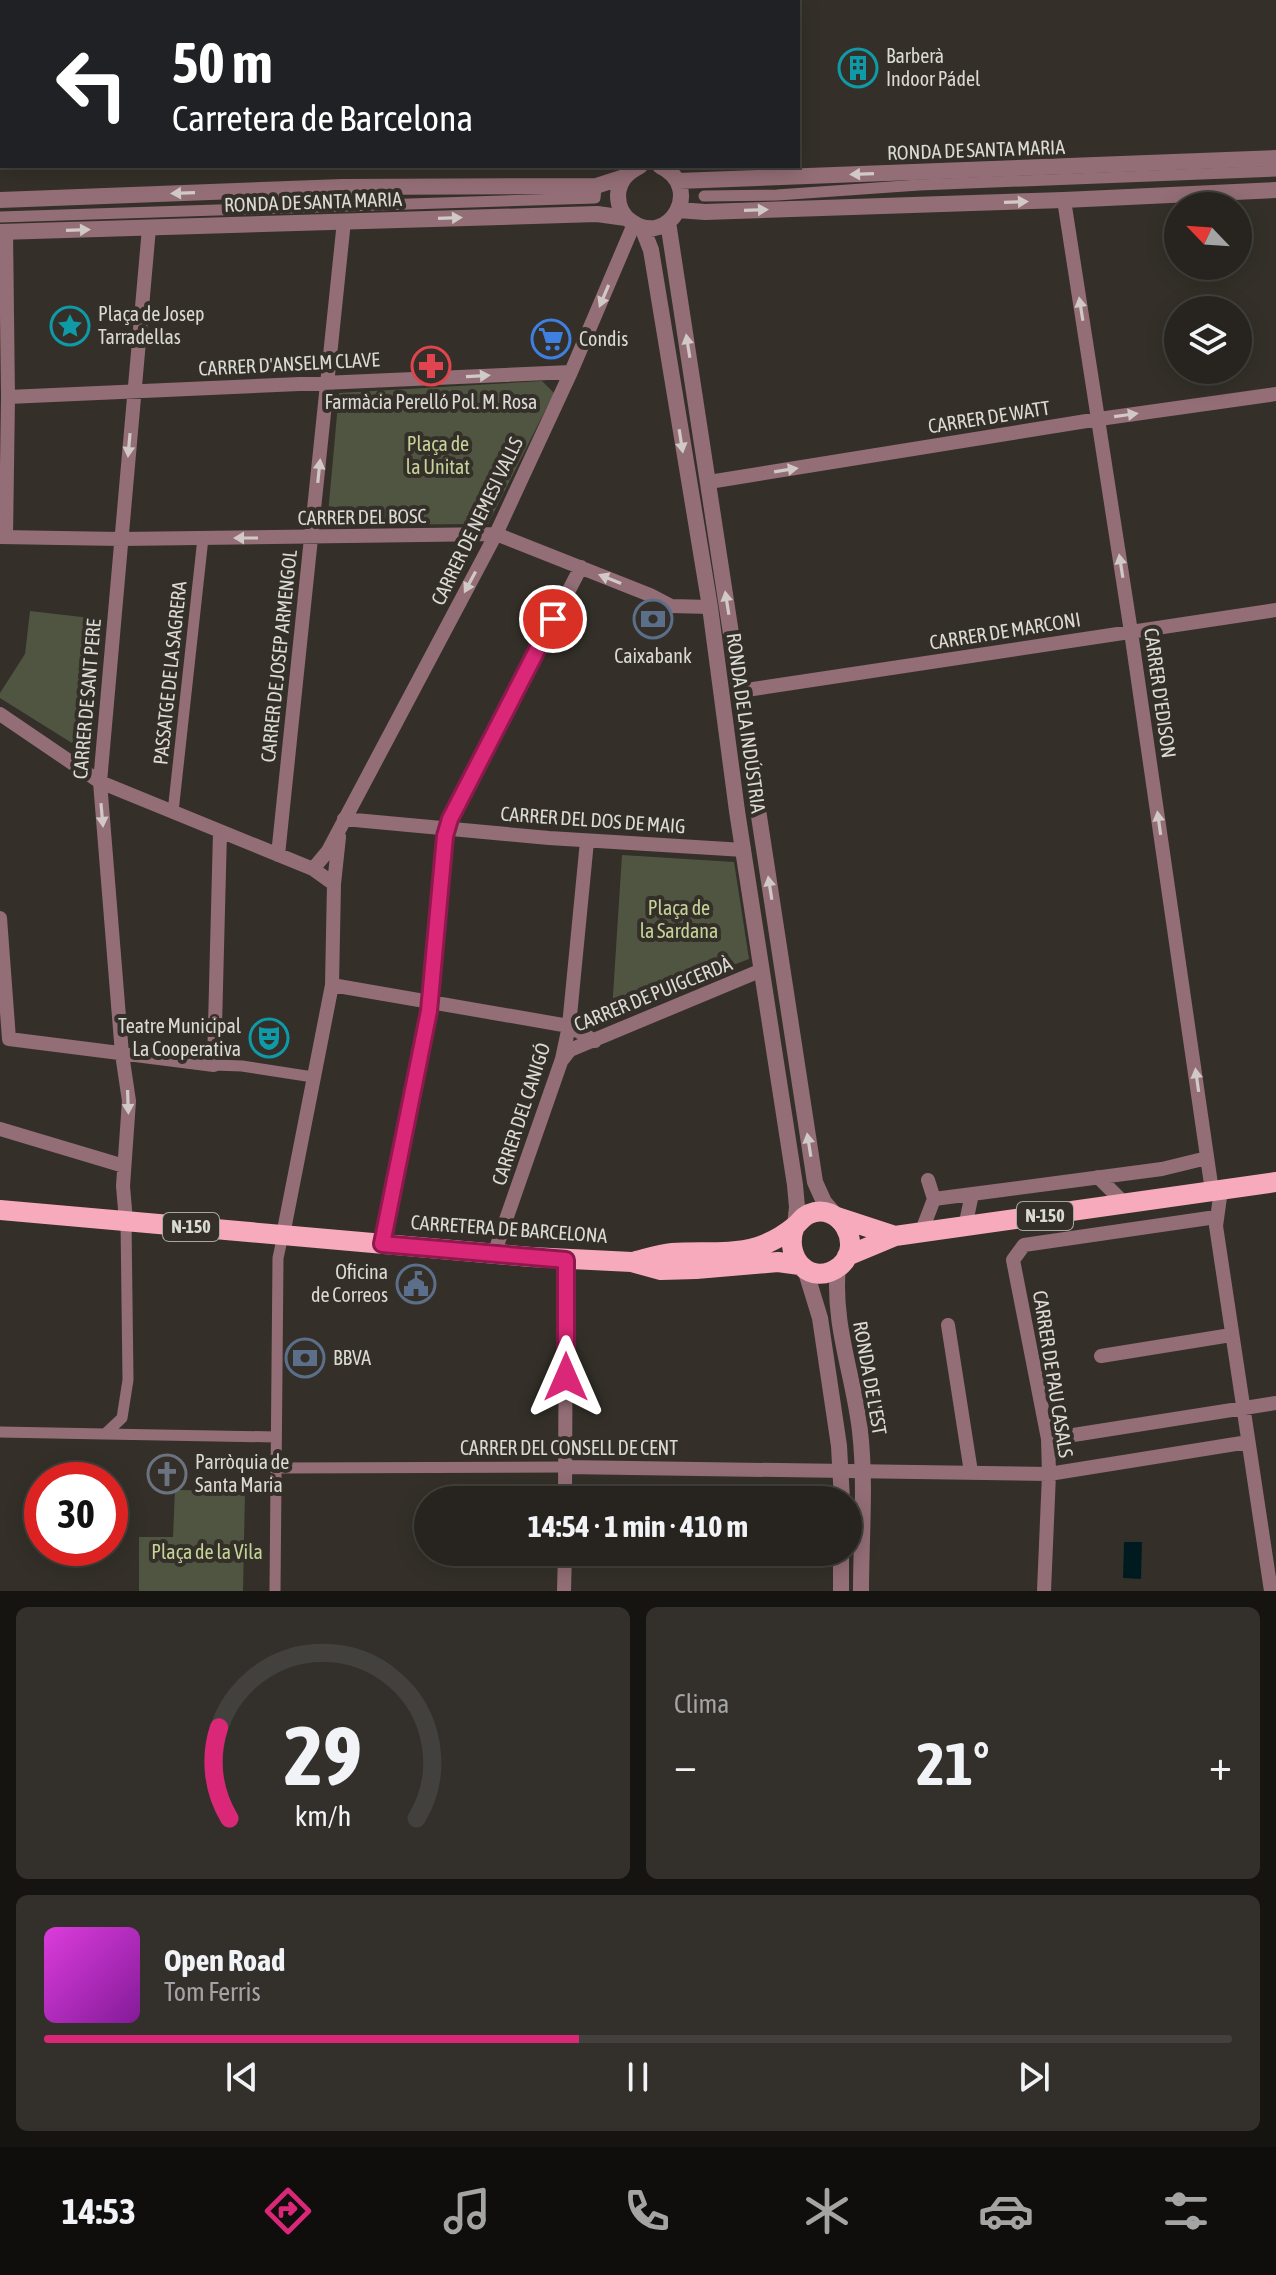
<!DOCTYPE html>
<html lang="es">
<meta charset="utf-8">
<style>
body{margin:0;font-family:"Asap Condensed",sans-serif;background:#33302c;color:#f1f3f6;height:100vh;display:flex;flex-direction:column;font-size:30px;white-space:nowrap}
*{box-sizing:border-box;margin:0}
p{font-size:26px;color:#a4a4a4}
.icon{flex:none;width:44px;height:44px;fill:none;stroke:currentColor;stroke-width:2;stroke-linecap:round;stroke-linejoin:round}
.map{position:relative;height:1591px;overflow:hidden}
.panel{display:flex;flex-direction:column;gap:16px;padding:16px;background:#151411;flex:1}
.panel>*{flex:none}
.hud{position:absolute;left:0px;top:0px;width:800px;height:168px;box-shadow:0 4px 20px #0003,0 0 0 2px #43413d;background:#202124;color:#fff;overflow:hidden}
.needle{width:52px;rotate:295deg}
.fabs{position:absolute;left:1164px;top:192px;display:grid;gap:16px}
.fabs a{display:grid;place-items:center;width:88px;height:88px;border-radius:50%;background:#27241f;box-shadow:0 4px 20px #0003,0 0 0 2px #43413d;font-size:40px}
.speed{position:absolute;left:24px;top:1462px;display:flex;gap:16px;font-size:40px;font-weight:700;text-align:center}
.speed>*{display:grid;place-content:center;width:104px;height:104px;border-radius:50%;background:#27241f;box-shadow:0 4px 20px #0003,0 0 0 2px #43413d;line-height:1}
.speed .limit{border:12px solid #d22;background:#fff;color:#111}
.pin{position:absolute;display:grid;place-items:center;width:68px;height:68px;color:#fff;margin:-34px;border:4px solid #fff;border-radius:50%;box-shadow:0 2px 8px #0007}
.me{position:absolute;width:88px;margin:-44px;rotate:0deg;stroke-linejoin:round;filter:drop-shadow(0 0 6px #0008)}
.turn{display:flex;align-items:center;gap:28px;height:168px;padding:0 40px;font-size:36px}
.turn .icon{width:104px;height:104px;stroke-width:2.5}
.turn b{display:block;font-size:56px;line-height:68px}
.big{font-size:60px;font-weight:700;line-height:1.1}
.panel .widget{flex:1;display:flex;flex-direction:column;justify-content:center;gap:12px;min-width:0;padding:0 28px;border-radius:12px;background:#33302c}
.panel .dial{align-items:center;gap:0}
.dial svg{height:208px;overflow:visible;fill:none;stroke:#43413d;stroke-width:7;stroke-linecap:round;text-anchor:middle}
.dial text{fill:#f1f3f6;stroke:none}
.song{display:flex;align-items:center;gap:24px}
.cover{width:96px;height:96px;border-radius:12px;background:linear-gradient(135deg,hsl(300 70% 55%),hsl(290 70% 35%))}
.played{height:8px;border-radius:4px;background:linear-gradient(90deg,#db2777 45%,#43413d 45%)}
.keys{display:flex;justify-content:space-around;direction:ltr}
.heat{display:flex;justify-content:space-between;align-items:center;font-size:44px;direction:ltr}
.panel .tiles{flex:1;display:grid;gap:16px;grid-template-columns:1fr 1fr}
.widget:last-child{grid-column:span 2}
.trip{position:absolute;left:414px;top:1486px;width:448px;height:80px;border-radius:40px;background:#27241f;box-shadow:0 4px 20px #0003,0 0 0 2px #43413d;font-weight:700;line-height:80px;text-align:center}
.dock{display:flex;height:128px;justify-content:space-around;align-items:center;background:#100e0c;color:#a4a4a4}
.dock .icon{width:56px;height:56px}
.dock .active{color:#db2777}
.dock b{font-size:36px;color:#f1f3f6}
.map>svg:first-child{display:block}
.green{fill:#505541}
.water{fill:#001b20}
.lines{fill:none;stroke-linecap:round;stroke-linejoin:round}
.pedestrian{stroke:#946e76;stroke-width:11}
.minor{stroke:#946e76;stroke-width:14}
.tertiary{stroke:#946e76;stroke-width:16}
.primary{stroke:#f7aabc;stroke-width:20}
.oneway{fill:#d0c9c6}
.route-casing{stroke:#8e194d;stroke-width:20}
.route{stroke:#db2777;stroke-width:14}
.labels{text-anchor:middle;stroke-width:8;stroke-linejoin:round;paint-order:stroke}
.shield{fill:#343029;stroke:#a9a6a1;stroke-width:2}
.shield-label{font-size:18px;font-weight:bold;fill:#dbd9d4}
.poi-label{font-size:20px;fill:#dbd9d4;stroke:#343029;text-anchor:start}
.street-label{font-size:20px;fill:#dbd9d4;stroke:#343029}
.park-label{font-size:20px;fill:#c5d399;stroke:#343029}
</style>
<div class="map">
<svg width="1276" height="1591" viewBox="0 0 1276 1591">
<rect width="100%" height="100%" fill="#343029"/>
<path class="green" d="M 542,381 L 554,393 L 488,524 L 327,525 L 339,393 Z
M 30,611 L 99,619 L 89,719 L 72,743 L 0,698 L 0,693 L 25,654 Z
M 622,855 L 734,862 L 749,959 L 612,1011 Z
M 175,1490 L 245,1491 L 243,1591 L 139,1591 L 139,1537 L 173,1537 Z"/>
<path class="water" d="M 1124,1542 L 1142,1542 L 1141,1579 L 1123,1578 Z"/>
<g class="lines">
<path class="pedestrian" d="M 704,196 L 777,195 L 919,185 L 1276,171
M 0,217 L 595,198 L 596,189
M 173,812 L 203,538
M 214,1065 L 242,1066 L 313,1077
M 0,1432 L 105,1434 L 122,1418 L 128,1380 L 126,1221
M 105,1434 L 276,1437
M 276,1468 L 565,1467
M 275,1591 L 278,1258 L 283,1235"/>
<path class="minor" d="M 668,2 L 668,0
M 1064,200 L 1131,632 L 1212,1191
M 8,397 L 571,372
M 709,482 L 1099,419 L 1276,394
M 0,537 L 121,539 L 496,534 L 650,595 L 671,606 L 710,607
M 6,537 L 8,397 L 6,232
M 740,691 L 1276,610
M 0,714 L 100,782 L 313,869
M 344,819 L 549,838 L 744,850
M 278,855 L 344,221
M 334,884 L 313,869 L 328,851 L 496,534 L 571,372 L 634,224
M 0,918 L 9,1039 L 214,1065 L 220,832
M 332,985 L 569,1026 L 595,1041
M 563,1059 L 570,1050 L 762,970
M 0,1129 L 124,1166
M 1098,1177 L 1125,1204
M 1221,1190 L 1216,1226 L 1271,1591
M 934,1199 L 1162,1169 L 1207,1158
M 126,1221 L 123,1186 L 129,1101 L 122,1054 L 100,782 L 149,228
M 965,1227 L 972,1194
M 921,1233 L 934,1199 L 928,1180
M 283,1235 L 332,985 L 334,884 L 339,837
M 382,1244 L 429,1011 L 445,836 L 450,819 L 581,567
M 494,1254 L 562,1059 L 569,1026 L 587,841
M 948,1325 L 971,1472
M 1101,1356 L 1231,1335
M 1048,1439 L 1276,1403
M 565,1467 L 1049,1474 L 1248,1442
M 565,1500 L 566,1260
M 564,1591 L 565,1552
M 1044,1591 L 1049,1474 L 1048,1439 L 1013,1260 L 1024,1245 L 1216,1217"/>
<path class="tertiary" d="M 640,166 C 628,172 619,180 618,195 C 618,205 622,216 632,222 C 669,248 705,187 660,166
M 678,181 L 1276,158
M 0,200 L 342,187 L 596,186 L 624,177
M 678,210 L 705,212 L 1064,200 L 1276,190
M 668,222 L 815,1182 L 824,1202 L 836,1216
M 642,227 L 651,250 L 710,607 L 737,811 L 795,1185 L 797,1207 L 795,1226
M 0,232 L 597,214 L 626,218
M 838,1267 C 832,1323 854,1377 860,1431 C 866,1483 861,1538 861,1591
M 805,1269 L 820,1318 L 839,1446 L 842,1500
M 841,1591 L 841,1552"/>
<path class="primary" d="M 0,1210 L 531,1257 L 632,1262 L 661,1270 L 696,1269 L 778,1262 L 800,1265
M 837,1217 L 895,1236
M 847,1256 L 895,1236 L 1276,1182
M 636,1261 C 648,1258 660,1254 672,1253 C 700,1251 730,1255 757,1247 C 770,1243 784,1235 795,1226 C 800,1222 802,1217 809,1214 C 839,1201 865,1244 840,1266 C 811,1289 782,1257 795,1226"/>
</g>
<defs><path id="oneway-solid" d="M-6-.8H1V-3.2L6.5 0L1 3.2V.8H-6Z" transform="scale(2)"/></defs>
<g class="oneway">
<use href="#oneway-solid" transform="translate(862 174) rotate(178)"/>
<use href="#oneway-solid" transform="translate(183 193) rotate(178)"/>
<use href="#oneway-solid" transform="translate(1016 202) rotate(-2)"/>
<use href="#oneway-solid" transform="translate(756 210) rotate(-2)"/>
<use href="#oneway-solid" transform="translate(450 218) rotate(-2)"/>
<use href="#oneway-solid" transform="translate(78 230) rotate(-2)"/>
<use href="#oneway-solid" transform="translate(604 296) rotate(113)"/>
<use href="#oneway-solid" transform="translate(1081 309) rotate(-99)"/>
<use href="#oneway-solid" transform="translate(688 346) rotate(-99)"/>
<use href="#oneway-solid" transform="translate(478 376) rotate(-3)"/>
<use href="#oneway-solid" transform="translate(1126 415) rotate(-8)"/>
<use href="#oneway-solid" transform="translate(681 441) rotate(81)"/>
<use href="#oneway-solid" transform="translate(129 445) rotate(95)"/>
<use href="#oneway-solid" transform="translate(786 470) rotate(-9)"/>
<use href="#oneway-solid" transform="translate(319 471) rotate(-84)"/>
<use href="#oneway-solid" transform="translate(246 538) rotate(180)"/>
<use href="#oneway-solid" transform="translate(1121 566) rotate(-99)"/>
<use href="#oneway-solid" transform="translate(610 579) rotate(-158)"/>
<use href="#oneway-solid" transform="translate(470 582) rotate(118)"/>
<use href="#oneway-solid" transform="translate(727 603) rotate(-99)"/>
<use href="#oneway-solid" transform="translate(102 815) rotate(85)"/>
<use href="#oneway-solid" transform="translate(1159 823) rotate(-98)"/>
<use href="#oneway-solid" transform="translate(770 888) rotate(-99)"/>
<use href="#oneway-solid" transform="translate(1197 1080) rotate(-98)"/>
<use href="#oneway-solid" transform="translate(128 1102) rotate(88)"/>
<use href="#oneway-solid" transform="translate(809 1145) rotate(-99)"/>
</g>
<g class="lines">
<g class="route-casing">
<path id="route" d="M 553,619 L 450,819 L 445,836 L 429,1011 L 382,1244 L 566,1260 L 566,1377"/>
</g>
<use href="#route" class="route"/>
</g>
<defs>
<g id="building-ring" transform="scale(2)"><circle r="9.5" fill="#343029" stroke="#0f9aa8" stroke-width="1.5"/><path d="M-4-6H4V6H1V3H-1V6H-4ZM-2.5-4.3h1.7v1.8h-1.7ZM.8-4.3h1.7v1.8H.8ZM-2.5-1h1.7V.8h-1.7ZM.8-1h1.7V.8H.8Z" fill="#0f9aa8"/></g>
<g id="sight-ring" transform="scale(2)"><circle r="9.5" fill="#343029" stroke="#0f9aa8" stroke-width="1.5"/><path d="M0-6L1.8-2.2L6-1.7L2.9 1.2L3.7 5.4L0 3.3L-3.7 5.4L-2.9 1.2L-6-1.7L-1.8-2.2Z" fill="#0f9aa8"/></g>
<g id="supermarket-ring" transform="scale(2)"><circle r="9.5" fill="#343029" stroke="#3f7fe0" stroke-width="1.5"/><path d="M-6-5.5h2.5l.6 2H6L4.5 2H-2.5L-4.4-4H-6ZM-1.5 3.2a1.3 1.3 0 1 0 .1 0ZM3 3.2a1.3 1.3 0 1 0 .1 0Z" fill="#3f7fe0"/></g>
<g id="pharmacy-ring" transform="scale(2)"><circle r="9.5" fill="#343029" stroke="#e0444e" stroke-width="1.5"/><path d="M-2-6h4v4h4v4h-4v4h-4v-4h-4v-4h4Z" fill="#e0444e"/></g>
<g id="bank-ring" transform="scale(2)"><circle r="9.5" fill="#343029" stroke="#5c6f8a" stroke-width="1.5"/><path d="M-6-4H6V4H-6ZM0-2.3a2.3 2.3 0 1 0 0 4.6a2.3 2.3 0 1 0 0-4.6Z" fill="#5c6f8a"/></g>
<g id="theatre-ring" transform="scale(2)"><circle r="9.5" fill="#343029" stroke="#0f9aa8" stroke-width="1.5"/><path d="M-5-5.5Q0-4 5-5.5V0Q5 5 0 6Q-5 5-5 0ZM-3.3-2.5H-1v1.5H-3.3ZM1-2.5H3.3v1.5H1ZM-2.8 1Q0 5.5 2.8 1Z" fill="#0f9aa8"/></g>
<g id="civic-ring" transform="scale(2)"><circle r="9.5" fill="#343029" stroke="#5c6f8a" stroke-width="1.5"/><path d="M-.6-6.5H3V-4.5H.6V-3L4-1V1h2V6H-6V1h2V-1L-.6-3ZM-1.2 2.5V6h2.4V2.5Z" fill="#5c6f8a"/></g>
<g id="church-ring" transform="scale(2)"><circle r="9.5" fill="#343029" stroke="#6b7280" stroke-width="1.5"/><path d="M-1.2-6h2.4v3.5h3.3v2.4h-3.3V6h-2.4V-.1h-3.3v-2.4h3.3Z" fill="#6b7280"/></g>
</defs>
<g fill-rule="evenodd">
<use href="#building-ring" x="858" y="68"/>
<use href="#sight-ring" x="70" y="326"/>
<use href="#supermarket-ring" x="551" y="339"/>
<use href="#pharmacy-ring" x="431" y="366"/>
<use href="#bank-ring" x="653" y="619"/>
<use href="#theatre-ring" x="269" y="1038"/>
<use href="#civic-ring" x="416" y="1284"/>
<use href="#bank-ring" x="305" y="1358"/>
<use href="#church-ring" x="167" y="1474"/>
</g>
<g class="labels">
<g class="shield">
<rect x="1017" y="1202" width="56" height="28" rx="6"/>
<rect x="163" y="1213" width="56" height="28" rx="6"/>
</g>
<g class="shield-label">
<text x="1045" y="1222">N-150</text>
<text x="191" y="1233">N-150</text>
</g>
<g class="poi-label">
<text x="886" y="63">Barberà<tspan x="886" dy="23">Indoor Pádel</tspan></text>
<text x="98" y="321">Plaça de Josep<tspan x="98" dy="23">Tarradellas</tspan></text>
<text x="579" y="346">Condis</text>
<text x="431" y="409" text-anchor="middle">Farmàcia Perelló Pol. M. Rosa</text>
<text x="653" y="663" text-anchor="middle">Caixabank</text>
<text x="241" y="1033" text-anchor="end">Teatre Municipal<tspan x="241" dy="23">La Cooperativa</tspan></text>
<text x="388" y="1279" text-anchor="end">Oficina<tspan x="388" dy="23">de Correos</tspan></text>
<text x="333" y="1365">BBVA</text>
<text x="195" y="1469">Parròquia de<tspan x="195" dy="23">Santa Maria</tspan></text>
</g>
<g class="street-label">
<text transform="translate(976 150) rotate(-2)" y="7">RONDA DE SANTA MARIA</text>
<text transform="translate(313 202) rotate(-2)" y="7">RONDA DE SANTA MARIA</text>
<text transform="translate(289 364) rotate(-3)" y="7">CARRER D'ANSELM CLAVE</text>
<text transform="translate(989 417) rotate(-9)" y="7">CARRER DE WATT</text>
<text transform="translate(362 517) rotate(-1)" y="7">CARRER DEL BOSC</text>
<text transform="translate(477 521) rotate(-64)" y="7">CARRER DE NEMESI VALLS</text>
<text transform="translate(1005 631) rotate(-9)" y="7">CARRER DE MARCONI</text>
<text transform="translate(279 656) rotate(-84)" y="7">CARRER DE JOSEP ARMENGOL</text>
<text transform="translate(170 673) rotate(-84)" y="7">PASSATGE DE LA SAGRERA</text>
<text transform="translate(1160 693) rotate(82)" y="7">CARRER D'EDISON</text>
<text transform="translate(87 699) rotate(-85)" y="7">CARRER DE SANT PERE</text>
<text transform="translate(746 723) rotate(82)" y="7">RONDA DE LA INDÚSTRIA</text>
<text transform="translate(593 820) rotate(4)" y="7">CARRER DEL DOS DE MAIG</text>
<text transform="translate(653 994) rotate(-22)" y="7">CARRER DE PUIGCERDÀ</text>
<text transform="translate(521 1114) rotate(-72)" y="7">CARRER DEL CANIGÓ</text>
<text transform="translate(509 1229) rotate(4)" y="7">CARRETERA DE BARCELONA</text>
<text transform="translate(1053 1374) rotate(81)" y="7">CARRER DE PAU CASALS</text>
<text transform="translate(870 1378) rotate(80)" y="7">RONDA DE L'EST</text>
<text x="569" y="1455">CARRER DEL CONSELL DE CENT</text>
</g>
<g class="park-label">
<text x="438" y="451">Plaça de<tspan x="438" dy="23">la Unitat</tspan></text>
<text x="679" y="915">Plaça de<tspan x="679" dy="23">la Sardana</tspan></text>
<text x="207" y="1559">Plaça de la Vila</text>
</g>
</g>
</svg>
<div class="fabs">
<a><svg class="needle" viewBox="-14 -14 28 28"><path d="M0-13l5 13h-10z" fill="#e53935"/><path d="M0 13l5-13h-10z" fill="#a4a4a4"/></svg></a>
<a><svg class="icon" aria-label="layers" viewBox="0 0 24 24"><path d="M12 4l9 5-9 5-9-5zM3 14l9 5 9-5"/></svg></a>
</div>
<div class="speed"><div class="limit">30</div></div>
<div class="pin" style="left:553px;top:619px;background:#d93025"><svg class="icon" aria-label="arrive" viewBox="0 0 24 24"><path d="M6 21V4h12l-3 4 3 4H6"/></svg></div>
<svg class="me" style="left:566px;top:1377px" viewBox="-20 -20 40 40"><path d="M0-17L14 15 0 8-14 15z" fill="#db2777" stroke="#fff" stroke-width="4"/></svg>
<div class="trip">14:54 · 1 min · 410 m</div>
<div class="hud">
<div class="turn"><svg class="icon" aria-label="left" viewBox="0 0 24 24"><path d="M17 20v-9H6M10 6l-5 5 5 5"/></svg><div><b>50 m</b>Carretera de Barcelona</div></div>
</div>
</div>
<section class="panel">
<div class="tiles">
<div class="widget dial"><svg viewBox="0 0 100 80">
<path d="M14 69A42 42 0 1 1 86 69"/>
<path d="M14 69A42 42 0 0 1 10 34" stroke="#db2777"/>
<text x="50" y="56" font-size="32" font-weight="700">29</text>
<text x="50" y="72" font-size="11">km/h</text>
</svg></div>
<div class="widget"><p>Clima</p>
<div class="heat"><a>−</a><b class="big">21°</b><a>+</a></div>
</div>
<div class="widget">
<div class="song"><i class="cover"></i><div><b>Open Road</b><p>Tom Ferris</p></div></div>
<div class="played"></div>
<div class="keys"><svg class="icon" aria-label="previous" viewBox="0 0 24 24"><path d="M18 5L8 12l10 7zM5 5v14"/></svg><svg class="icon" aria-label="pause" viewBox="0 0 24 24"><path d="M8 5v14M16 5v14"/></svg><svg class="icon" aria-label="next" viewBox="0 0 24 24"><path d="M6 5l10 7-10 7zM19 5v14"/></svg></div>
</div>
</div>
</section>
<nav class="dock">
<b>14:53</b>
<svg class="icon active" aria-label="directions" viewBox="0 0 24 24"><path d="M12 3l9 9-9 9-9-9zM9 14v-3h6M13 9l2 2-2 2"/></svg>
<svg class="icon" aria-label="music" viewBox="0 0 24 24"><path d="M9 18V5l10-2v13"/><circle cx="6" cy="18" r="3"/><circle cx="16" cy="16" r="3"/></svg>
<svg class="icon" aria-label="phone" viewBox="0 0 24 24"><path d="M5 4h4l2 5-3 2q2 4 5 5l2-3 5 2v4C11 20 4 13 5 4z"/></svg>
<svg class="icon" aria-label="climate" viewBox="0 0 24 24"><path d="M12 3v18M4 7l16 10M4 17L20 7"/></svg>
<svg class="icon" aria-label="car" viewBox="0 0 24 24"><path d="M5 17H2v-5l4-1 3-4h7l3 4 3 1v5h-3M9 17h6M6 11h13"/><circle cx="7" cy="17" r="2"/><circle cx="17" cy="17" r="2"/></svg>
<svg class="icon" aria-label="filters" viewBox="0 0 24 24"><path d="M4 7h16M4 17h16"/><circle cx="9" cy="7" r="2"/><circle cx="15" cy="17" r="2"/></svg>
</nav>
